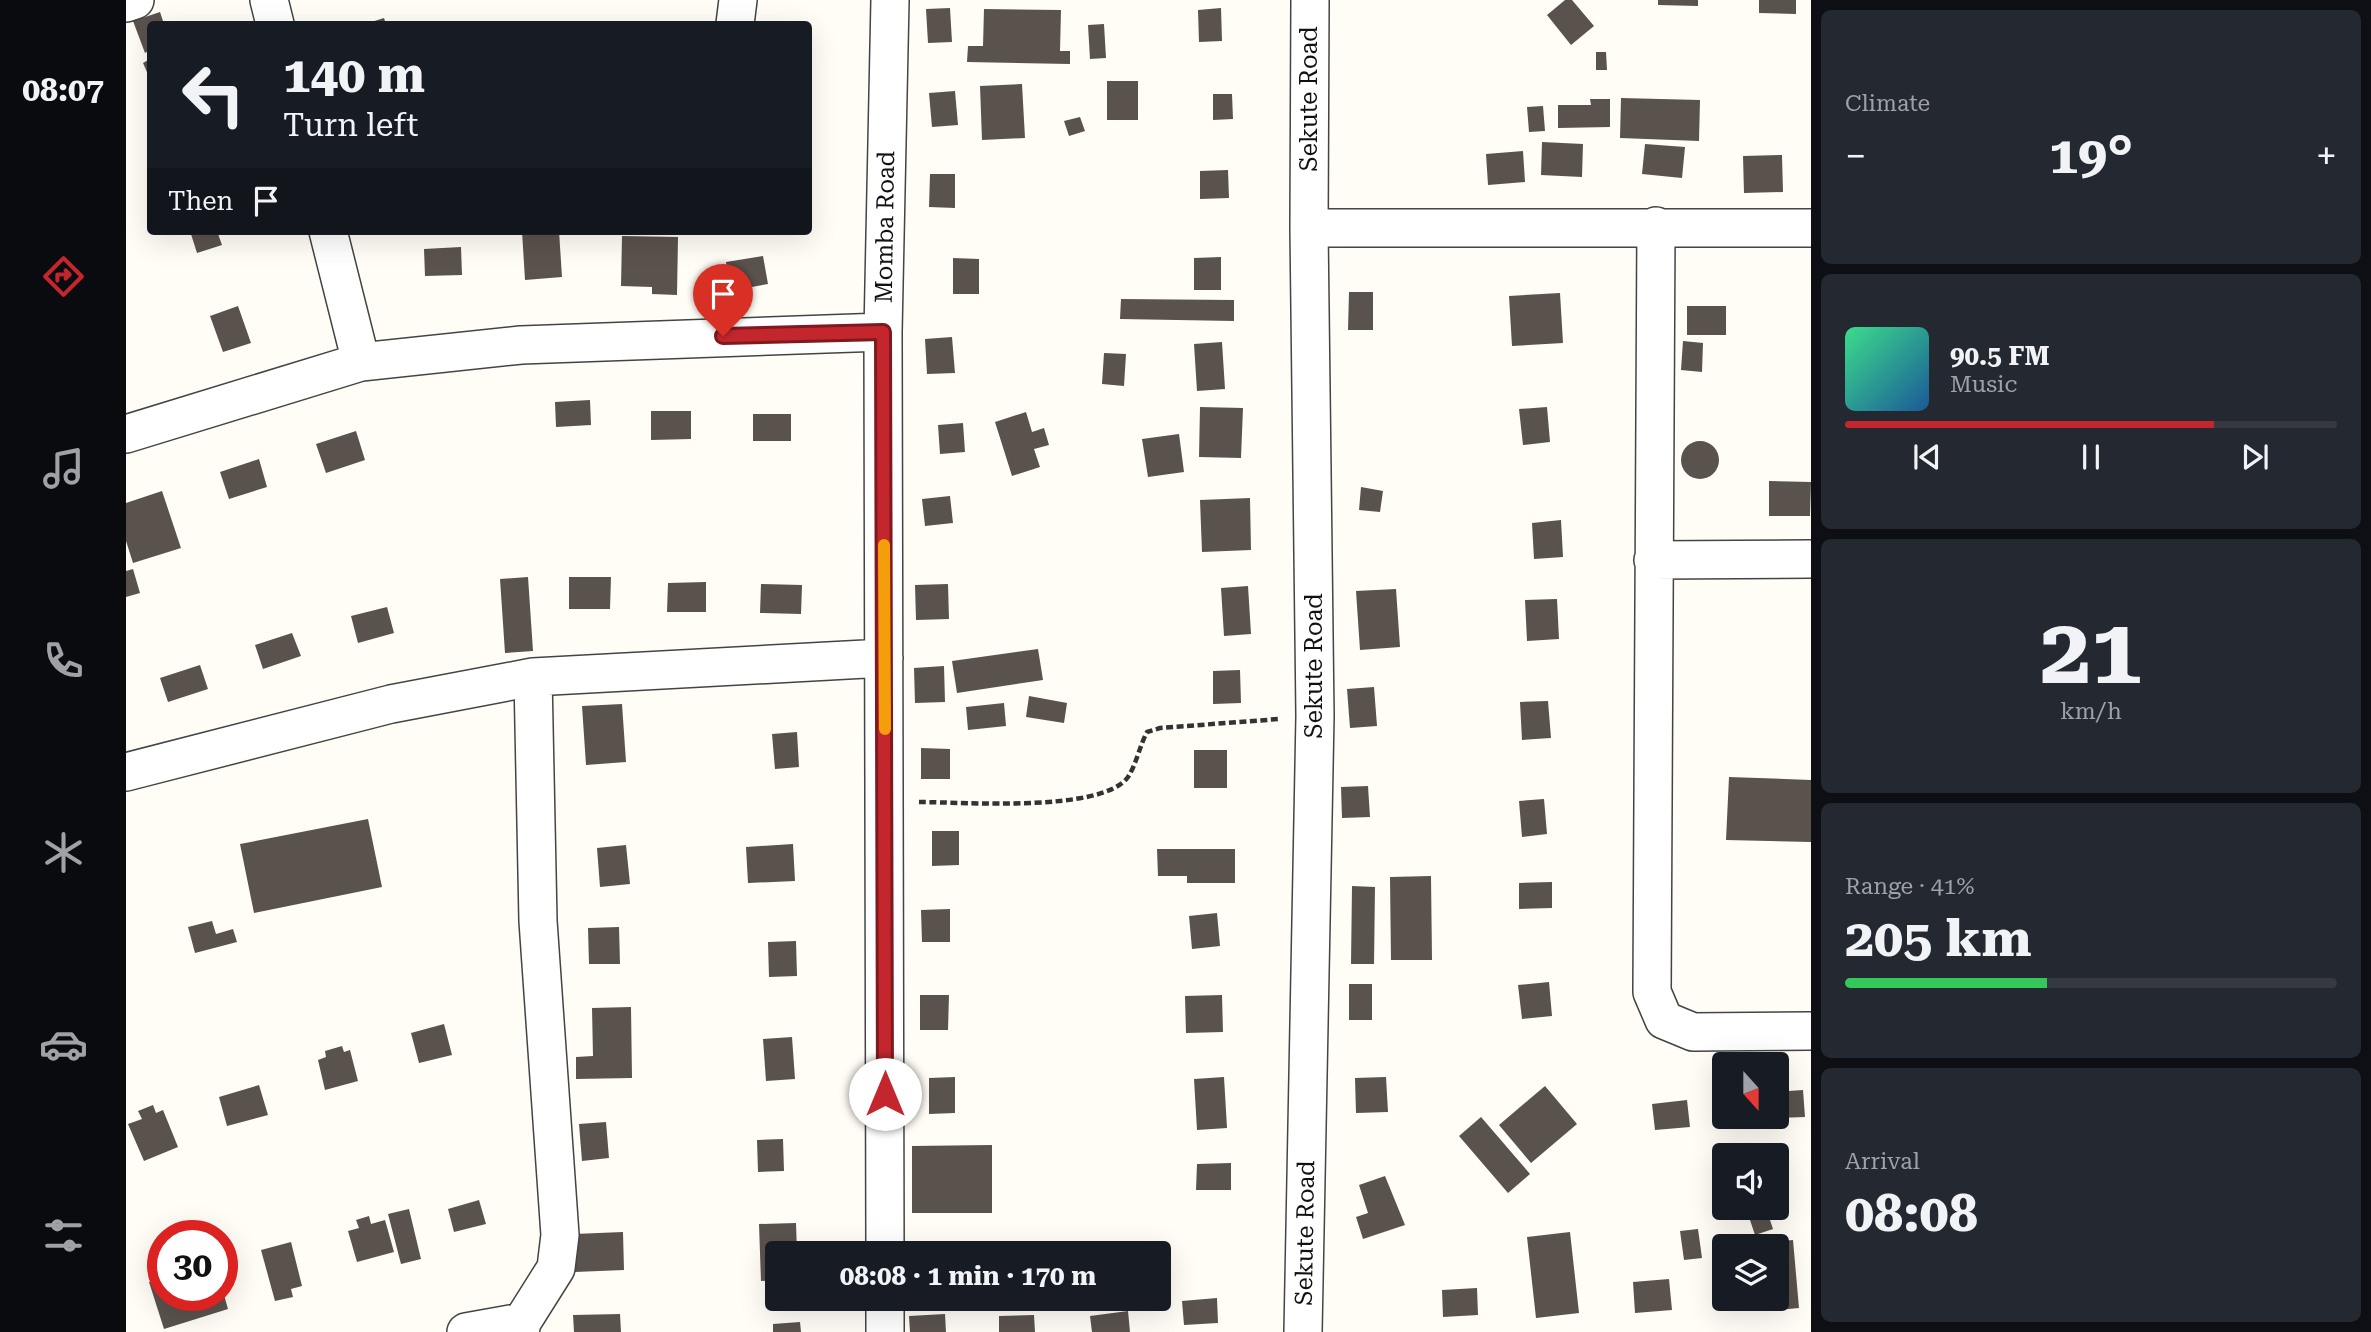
<!DOCTYPE html>
<meta charset="utf-8">
<style>
body{margin:0;font-family:"Roboto Serif",serif;background:#242831;color:#f1f3f6;height:100vh;display:flex;flex-direction:column;font-size:26px;white-space:nowrap}
*{box-sizing:border-box;margin:0}
p{font-size:23px;color:#9ea1a6}
.icon{flex:none;width:38px;height:38px;fill:none;stroke:currentColor;stroke-width:2;stroke-linecap:round;stroke-linejoin:round}
.map{position:relative;flex:1;overflow:hidden}
.panel{display:flex;flex-direction:column;gap:10px;padding:10px;background:#0d0f14;width:560px}
.panel>*{flex:none}
.banner{position:absolute;left:21px;top:21px;width:665px;height:214px;border-radius:7px;box-shadow:0 7px 28px #0002;background:#171b24;color:#f1f3f6;overflow:hidden}
.needle{width:46px;rotate:159deg}
.controls{position:absolute;left:1586px;top:1052px;display:grid;gap:14px}
.controls a{display:grid;place-items:center;width:77px;height:77px;border-radius:7px;background:#171b24;box-shadow:0 7px 28px #0002;font-size:35px}
.speed{position:absolute;left:21px;top:1220px;display:flex;gap:14px;font-size:35px;font-weight:700;text-align:center}
.speed>*{display:grid;place-content:center;width:91px;height:91px;border-radius:50%;background:#171b24;box-shadow:0 7px 28px #0002;line-height:1}
.speed .limit{border:10px solid #d22;background:#fff;color:#111}
.pin{position:absolute;display:grid;place-items:center;width:60px;height:60px;color:#fff;margin:-72px -30px;border-radius:50% 50% 50% 0;rotate:-45deg;box-shadow:0 0 7px #0007}
.pin .icon{rotate:45deg}
.me{position:absolute;width:77px;margin:-38px;rotate:0deg;stroke-linejoin:round;filter:drop-shadow(0 0 5px #0008)}
.turn{display:flex;align-items:center;gap:24px;height:147px;padding:0 21px;font-size:32px}
.turn .icon{width:91px;height:91px;stroke-width:2.5}
.turn b{display:block;font-size:49px;line-height:60px}
.then{display:flex;align-items:center;height:66px;padding:0 21px;background:#0003;gap:14px;font-size:26px}
.big{font-size:52px;font-weight:700;line-height:1.1}
.panel .widget{flex:1;display:flex;flex-direction:column;justify-content:center;gap:10px;min-width:0;padding:0 24px;border-radius:10px;background:#242831}
.panel .dial{align-items:center;gap:0}
.dial b{font-size:91px;line-height:1}
.song{display:flex;align-items:center;gap:21px}
.cover{width:84px;height:84px;border-radius:10px;background:linear-gradient(135deg,hsl(150 70% 55%),hsl(210 70% 35%))}
.played{height:7px;border-radius:4px;background:linear-gradient(90deg,#c4262e 75%,#363941 75%)}
.keys{display:flex;justify-content:space-around;direction:ltr}
.heat{display:flex;justify-content:space-between;align-items:center;font-size:38px;direction:ltr}
.charge{height:10px;border-radius:5px;background:linear-gradient(90deg,#34c759 41%,#363941 0)}
.trip{position:absolute;left:639px;top:1241px;width:406px;height:70px;border-radius:7px;background:#171b24;box-shadow:0 7px 28px #0002;font-weight:700;line-height:70px;text-align:center}
main{display:flex;flex:1;min-height:0}
.tab-bar{display:flex;flex-direction:column;width:126px;justify-content:space-around;align-items:center;background:#090b0e;color:#9ea1a6}
.tab-bar .icon{width:49px;height:49px}
.tab-bar .current{color:#c4262e}
.tab-bar b{font-size:32px;color:#f1f3f6}
.map>svg:first-child{display:block}
.building{fill:#5a524d}
.lines{fill:none;stroke-linecap:round;stroke-linejoin:round}
.minor-casing{stroke:#444;stroke-width:40}
.path{stroke:#333;stroke-width:4.5;stroke-dasharray:7 3.5;stroke-linecap:butt}
.minor{stroke:#fff;stroke-width:37}
.route-casing{stroke:#7f191e;stroke-width:18}
.route{stroke:#c4262e;stroke-width:12}
.slow{stroke:#f59e0b;stroke-width:12}
.labels{text-anchor:middle;stroke-width:7;stroke-linejoin:round;paint-order:stroke}
.street-label{font-size:24px;fill:#111;stroke:#fff}
</style>
<main>
<nav class="tab-bar">
<b>08:07</b>
<svg class="icon current" aria-label="directions" viewBox="0 0 24 24"><path d="M12 3l9 9-9 9-9-9zM9 14v-3h6M13 9l2 2-2 2"/></svg>
<svg class="icon" aria-label="music" viewBox="0 0 24 24"><path d="M9 18V5l10-2v13"/><circle cx="6" cy="18" r="3"/><circle cx="16" cy="16" r="3"/></svg>
<svg class="icon" aria-label="phone" viewBox="0 0 24 24"><path d="M5 4h4l2 5-3 2q2 4 5 5l2-3 5 2v4C11 20 4 13 5 4z"/></svg>
<svg class="icon" aria-label="climate" viewBox="0 0 24 24"><path d="M12 3v18M4 7l16 10M4 17L20 7"/></svg>
<svg class="icon" aria-label="car" viewBox="0 0 24 24"><path d="M5 17H2v-5l4-1 3-4h7l3 4 3 1v5h-3M9 17h6M6 11h13"/><circle cx="7" cy="17" r="2"/><circle cx="17" cy="17" r="2"/></svg>
<svg class="icon" aria-label="filters" viewBox="0 0 24 24"><path d="M4 7h16M4 17h16"/><circle cx="9" cy="7" r="2"/><circle cx="15" cy="17" r="2"/></svg>
</nav>
<div class="map">
<svg width="1685" height="1332" viewBox="0 0 1685 1332">
<rect width="100%" height="100%" fill="#fffdf5"/>
<path class="building" d="M 1439,0 L 1446,0 L 1468,26 L 1445,45 L 1421,15 Z
M 1532,0 L 1572,0 L 1572,6 L 1532,5 Z
M 1633,0 L 1670,0 L 1670,14 L 1633,13 Z
M 824,8 L 826,42 L 802,43 L 800,9 Z
M 1095,8 L 1096,41 L 1073,42 L 1072,10 Z
M 858,9 L 935,10 L 934,51 L 944,51 L 944,64 L 841,62 L 842,46 L 857,46 Z
M 34,12 L 38,24 L 24,24 L 24,50 L 19,53 L 7,21 Z
M 258,18 L 260,24 L 239,24 Z
M 670,21 L 670,24 L 645,24 L 645,22 Z
M 978,24 L 980,58 L 964,59 L 962,25 Z
M 1470,52 L 1480,52 L 1481,70 L 1470,70 Z
M 24,59 L 24,79 L 17,63 Z
M 981,81 L 1012,81 L 1012,120 L 981,120 Z
M 896,84 L 899,138 L 856,140 L 854,86 Z
M 829,91 L 832,125 L 806,127 L 803,93 Z
M 1087,94 L 1106,94 L 1107,119 L 1087,120 Z
M 1495,98 L 1574,100 L 1573,141 L 1494,138 Z
M 1464,99 L 1484,99 L 1484,127 L 1432,128 L 1432,105 L 1465,105 Z
M 1417,106 L 1419,131 L 1403,132 L 1401,107 Z
M 954,117 L 959,131 L 943,136 L 938,121 Z
M 1416,142 L 1457,144 L 1456,177 L 1415,175 Z
M 1519,144 L 1559,147 L 1556,178 L 1516,174 Z
M 1397,151 L 1399,182 L 1362,185 L 1360,154 Z
M 1656,155 L 1657,192 L 1618,193 L 1617,156 Z
M 1102,170 L 1103,198 L 1074,199 L 1074,171 Z
M 804,174 L 829,174 L 829,208 L 803,207 Z
M 64,231 L 91,231 L 96,245 L 71,253 Z
M 396,231 L 433,231 L 436,277 L 399,280 Z
M 496,236 L 552,237 L 551,295 L 526,294 L 526,287 L 495,286 Z
M 335,247 L 336,275 L 299,276 L 298,249 Z
M 637,256 L 642,284 L 604,291 L 600,262 Z
M 1095,257 L 1095,290 L 1068,290 L 1068,258 Z
M 827,258 L 853,259 L 853,294 L 827,294 Z
M 1223,292 L 1247,292 L 1247,330 L 1222,330 Z
M 1434,293 L 1437,343 L 1386,346 L 1383,296 Z
M 995,299 L 1108,300 L 1108,321 L 994,319 Z
M 112,306 L 125,343 L 97,352 L 84,316 Z
M 1561,306 L 1600,306 L 1600,335 L 1561,335 Z
M 826,337 L 829,373 L 801,374 L 799,339 Z
M 1557,341 L 1577,343 L 1576,372 L 1555,370 Z
M 1096,342 L 1099,389 L 1071,391 L 1068,344 Z
M 978,353 L 1000,354 L 998,386 L 976,384 Z
M 464,400 L 465,425 L 430,427 L 429,402 Z
M 1074,407 L 1117,408 L 1115,458 L 1073,457 Z
M 1421,407 L 1424,442 L 1397,445 L 1393,409 Z
M 525,411 L 565,411 L 565,439 L 525,440 Z
M 900,412 L 906,432 L 918,428 L 923,445 L 908,449 L 914,467 L 886,476 L 869,422 Z
M 627,414 L 665,414 L 665,441 L 627,441 Z
M 837,423 L 839,452 L 814,454 L 812,425 Z
M 230,431 L 239,460 L 200,473 L 190,444 Z
M 1053,434 L 1058,472 L 1022,477 L 1016,439 Z
M1555 460a19 19 0 1 1 38 0a19 19 0 1 1-38 0Z
M 133,459 L 141,487 L 103,499 L 94,472 Z
M 1643,481 L 1685,482 L 1684,516 L 1643,516 Z
M 1235,487 L 1257,491 L 1254,512 L 1233,510 Z
M 36,491 L 55,548 L 7,563 L 0,541 L 0,503 Z
M 824,496 L 827,523 L 799,526 L 796,499 Z
M 1124,498 L 1125,550 L 1076,552 L 1074,500 Z
M 1435,520 L 1437,557 L 1408,559 L 1406,523 Z
M 7,569 L 14,593 L 0,597 L 0,571 Z
M 402,577 L 407,651 L 379,653 L 374,579 Z
M 443,577 L 485,577 L 484,609 L 443,609 Z
M 580,582 L 580,612 L 541,612 L 542,583 Z
M 635,584 L 676,585 L 675,614 L 634,613 Z
M 822,584 L 823,619 L 790,620 L 789,585 Z
M 1122,586 L 1125,634 L 1098,636 L 1095,588 Z
M 1270,589 L 1274,647 L 1234,650 L 1230,591 Z
M 1431,599 L 1433,639 L 1401,641 L 1399,600 Z
M 261,607 L 268,633 L 232,643 L 225,616 Z
M 166,633 L 175,656 L 137,669 L 129,645 Z
M 912,649 L 917,680 L 831,693 L 826,661 Z
M 74,665 L 82,689 L 42,702 L 34,678 Z
M 818,666 L 819,702 L 789,703 L 788,668 Z
M 1114,670 L 1115,703 L 1087,704 L 1087,671 Z
M 1248,687 L 1251,726 L 1224,728 L 1221,689 Z
M 903,696 L 941,703 L 938,723 L 900,717 Z
M 1422,701 L 1425,738 L 1396,740 L 1394,702 Z
M 878,703 L 880,726 L 842,730 L 840,707 Z
M 496,704 L 500,762 L 460,765 L 456,706 Z
M 671,732 L 673,767 L 649,769 L 646,734 Z
M 795,748 L 824,749 L 824,779 L 795,779 Z
M 1068,750 L 1101,750 L 1101,788 L 1068,788 Z
M 1603,777 L 1685,780 L 1685,842 L 1600,840 Z
M 1242,786 L 1244,817 L 1216,818 L 1215,787 Z
M 1418,799 L 1421,834 L 1396,837 L 1393,801 Z
M 242,819 L 256,887 L 128,913 L 114,844 Z
M 806,831 L 833,831 L 833,865 L 806,866 Z
M 667,844 L 669,881 L 622,883 L 620,847 Z
M 500,845 L 504,884 L 474,887 L 471,848 Z
M 1031,849 L 1109,849 L 1109,883 L 1061,883 L 1061,876 L 1032,876 Z
M 1305,876 L 1306,960 L 1265,960 L 1264,877 Z
M 1426,882 L 1426,908 L 1393,909 L 1393,883 Z
M 1226,886 L 1249,887 L 1248,964 L 1225,964 Z
M 824,909 L 824,942 L 796,942 L 795,910 Z
M 1091,913 L 1094,946 L 1066,949 L 1063,916 Z
M 86,921 L 90,934 L 107,929 L 111,942 L 69,953 L 62,927 Z
M 493,927 L 494,964 L 463,964 L 462,928 Z
M 670,941 L 671,976 L 643,977 L 642,942 Z
M 1423,982 L 1426,1016 L 1396,1019 L 1392,985 Z
M 1223,984 L 1246,984 L 1246,1020 L 1223,1020 Z
M 794,995 L 823,995 L 822,1030 L 794,1030 Z
M 1096,995 L 1097,1032 L 1060,1033 L 1059,996 Z
M 505,1007 L 506,1078 L 450,1079 L 450,1057 L 467,1056 L 466,1008 Z
M 318,1024 L 326,1055 L 293,1063 L 285,1033 Z
M 666,1037 L 669,1079 L 640,1081 L 637,1039 Z
M 216,1046 L 218,1052 L 224,1050 L 232,1081 L 199,1090 L 192,1060 L 200,1057 L 199,1051 Z
M 829,1077 L 829,1113 L 803,1114 L 803,1078 Z
M 1098,1077 L 1101,1128 L 1071,1130 L 1068,1079 Z
M 1260,1077 L 1262,1112 L 1230,1113 L 1229,1078 Z
M 133,1085 L 142,1115 L 101,1126 L 93,1097 Z
M 1419,1086 L 1451,1124 L 1405,1163 L 1373,1125 Z
M 1677,1090 L 1679,1117 L 1650,1118 L 1650,1092 Z
M 1561,1100 L 1564,1127 L 1529,1130 L 1526,1104 Z
M 27,1105 L 30,1113 L 37,1110 L 52,1147 L 18,1161 L 2,1124 L 16,1119 L 12,1111 Z
M 1355,1117 L 1404,1174 L 1382,1193 L 1333,1136 Z
M 480,1122 L 483,1158 L 456,1161 L 453,1124 Z
M 657,1139 L 658,1171 L 632,1172 L 631,1140 Z
M 866,1145 L 866,1213 L 786,1213 L 786,1146 Z
M 1105,1163 L 1105,1190 L 1070,1190 L 1071,1164 Z
M 1259,1176 L 1279,1225 L 1237,1239 L 1230,1217 L 1242,1213 L 1233,1185 Z
M 353,1200 L 360,1224 L 328,1232 L 322,1209 Z
M 1620,1208 L 1640,1208 L 1647,1229 L 1629,1235 Z
M 283,1209 L 295,1259 L 275,1264 L 262,1214 Z
M 243,1216 L 245,1224 L 259,1220 L 268,1252 L 231,1262 L 222,1231 L 233,1228 L 230,1220 Z
M 670,1223 L 671,1253 L 651,1253 L 651,1280 L 635,1281 L 633,1224 Z
M 1572,1229 L 1576,1258 L 1558,1260 L 1554,1231 Z
M 497,1232 L 498,1270 L 449,1272 L 448,1234 Z
M 1444,1232 L 1453,1313 L 1410,1318 L 1401,1237 Z
M 1667,1240 L 1673,1308 L 1643,1311 L 1641,1298 L 1650,1298 L 1650,1246 L 1622,1244 Z
M 165,1242 L 176,1286 L 165,1289 L 167,1297 L 149,1301 L 135,1250 Z
M 1598,1247 L 1598,1298 L 1632,1300 L 1593,1304 L 1588,1248 Z
M 37,1278 L 37,1295 L 98,1295 L 102,1309 L 38,1329 L 23,1282 Z
M 1543,1279 L 1546,1310 L 1509,1313 L 1507,1282 Z
M 1351,1288 L 1352,1315 L 1317,1317 L 1316,1290 Z
M 1091,1298 L 1092,1323 L 1058,1325 L 1056,1301 Z
M 1002,1311 L 1004,1332 L 966,1332 L 964,1316 Z
M 494,1314 L 495,1332 L 448,1332 L 447,1315 Z
M 819,1314 L 820,1332 L 784,1332 L 783,1316 Z
M 908,1315 L 909,1332 L 873,1332 L 873,1316 Z
M 674,1322 L 675,1332 L 647,1332 L 647,1324 Z"/>
<g class="lines">
<g class="minor-casing">
<path id="minor" d="M 143,0 L 149,24
M 0,3 L 9,0
M 609,24 L 612,0
M 1530,226 L 1526,992 L 1538,1020 L 1567,1032 L 1685,1031
M 1183,228 L 1685,228
M 202,231 L 235,362
M 0,434 L 235,362 L 395,345 L 757,332
M 1527,560 L 1685,559
M 0,772 L 265,704 L 407,677 L 758,658
M 759,1253 L 757,332 L 764,0
M 759,1298 L 759,1332
M 340,1332 L 396,1322
M 394,1332 L 396,1322 L 430,1268 L 434,1235 L 412,921 L 407,677
M 1177,1332 L 1189,716 L 1183,228 L 1184,0"/>
</g>
<path class="path" d="M 793,802 C 837,802 976,813 1002,777 C 1010,765 1014,745 1021,732 L 1034,728 L 1153,719"/>
<use href="#minor" class="minor"/>
</g>
<g class="lines">
<g class="route-casing">
<path id="route" d="M 597,336 L 757,332 L 759,1094"/>
</g>
<use href="#route" class="route"/>
<path class="slow" d="M 758,545 L 759,729"/>
</g>
<g class="labels">
<g class="street-label">
<text transform="translate(1183 99) rotate(-90)" y="8">Sekute Road</text>
<text transform="translate(759 227) rotate(-89)" y="8">Momba Road</text>
<text transform="translate(1188 666) rotate(-90)" y="8">Sekute Road</text>
<text transform="translate(1179 1233) rotate(-89)" y="8">Sekute Road</text>
</g>
</g>
</svg>
<div class="controls">
<a><svg class="needle" viewBox="-14 -14 28 28"><path d="M0-13l5 13h-10z" fill="#e53935"/><path d="M0 13l5-13h-10z" fill="#9ea1a6"/></svg></a>
<a><svg class="icon" aria-label="sound" viewBox="0 0 24 24"><path d="M4 9h4l5-4v14l-5-4H4zM17 9q2 3 0 6"/></svg></a>
<a><svg class="icon" aria-label="layers" viewBox="0 0 24 24"><path d="M12 4l9 5-9 5-9-5zM3 14l9 5 9-5"/></svg></a>
</div>
<div class="speed"><div class="limit">30</div></div>
<div class="pin" style="left:597px;top:336px;background:#d93025"><svg class="icon" aria-label="arrive" viewBox="0 0 24 24"><path d="M6 21V4h12l-3 4 3 4H6"/></svg></div>
<svg class="me" style="left:759px;top:1094px" viewBox="-20 -20 40 40"><circle r="19" fill="#fff"/><path d="M0-13L10 11 0 6-10 11z" fill="#c4262e"/></svg>
<div class="trip">08:08 · 1 min · 170 m</div>
<div class="banner">
<div class="turn"><svg class="icon" aria-label="left" viewBox="0 0 24 24"><path d="M17 20v-9H6M10 6l-5 5 5 5"/></svg><div><b>140 m</b>Turn left</div></div>
<div class="then">Then<svg class="icon" aria-label="arrive" viewBox="0 0 24 24"><path d="M6 21V4h12l-3 4 3 4H6"/></svg></div>
</div>
</div>
<section class="panel">
<div class="widget"><p>Climate</p>
<div class="heat"><a>−</a><b class="big">19°</b><a>+</a></div>
</div>
<div class="widget">
<div class="song"><i class="cover"></i><div><b>90.5 FM</b><p>Music</p></div></div>
<div class="played"></div>
<div class="keys"><svg class="icon" aria-label="previous" viewBox="0 0 24 24"><path d="M18 5L8 12l10 7zM5 5v14"/></svg><svg class="icon" aria-label="pause" viewBox="0 0 24 24"><path d="M8 5v14M16 5v14"/></svg><svg class="icon" aria-label="next" viewBox="0 0 24 24"><path d="M6 5l10 7-10 7zM19 5v14"/></svg></div>
</div>
<div class="widget dial"><b>21</b><p>km/h</p></div>
<div class="widget"><p>Range · 41%</p><b class="big">205 km</b><div class="charge"></div></div>
<div class="widget"><p>Arrival</p><b class="big">08:08</b></div>
</section>
</main>
